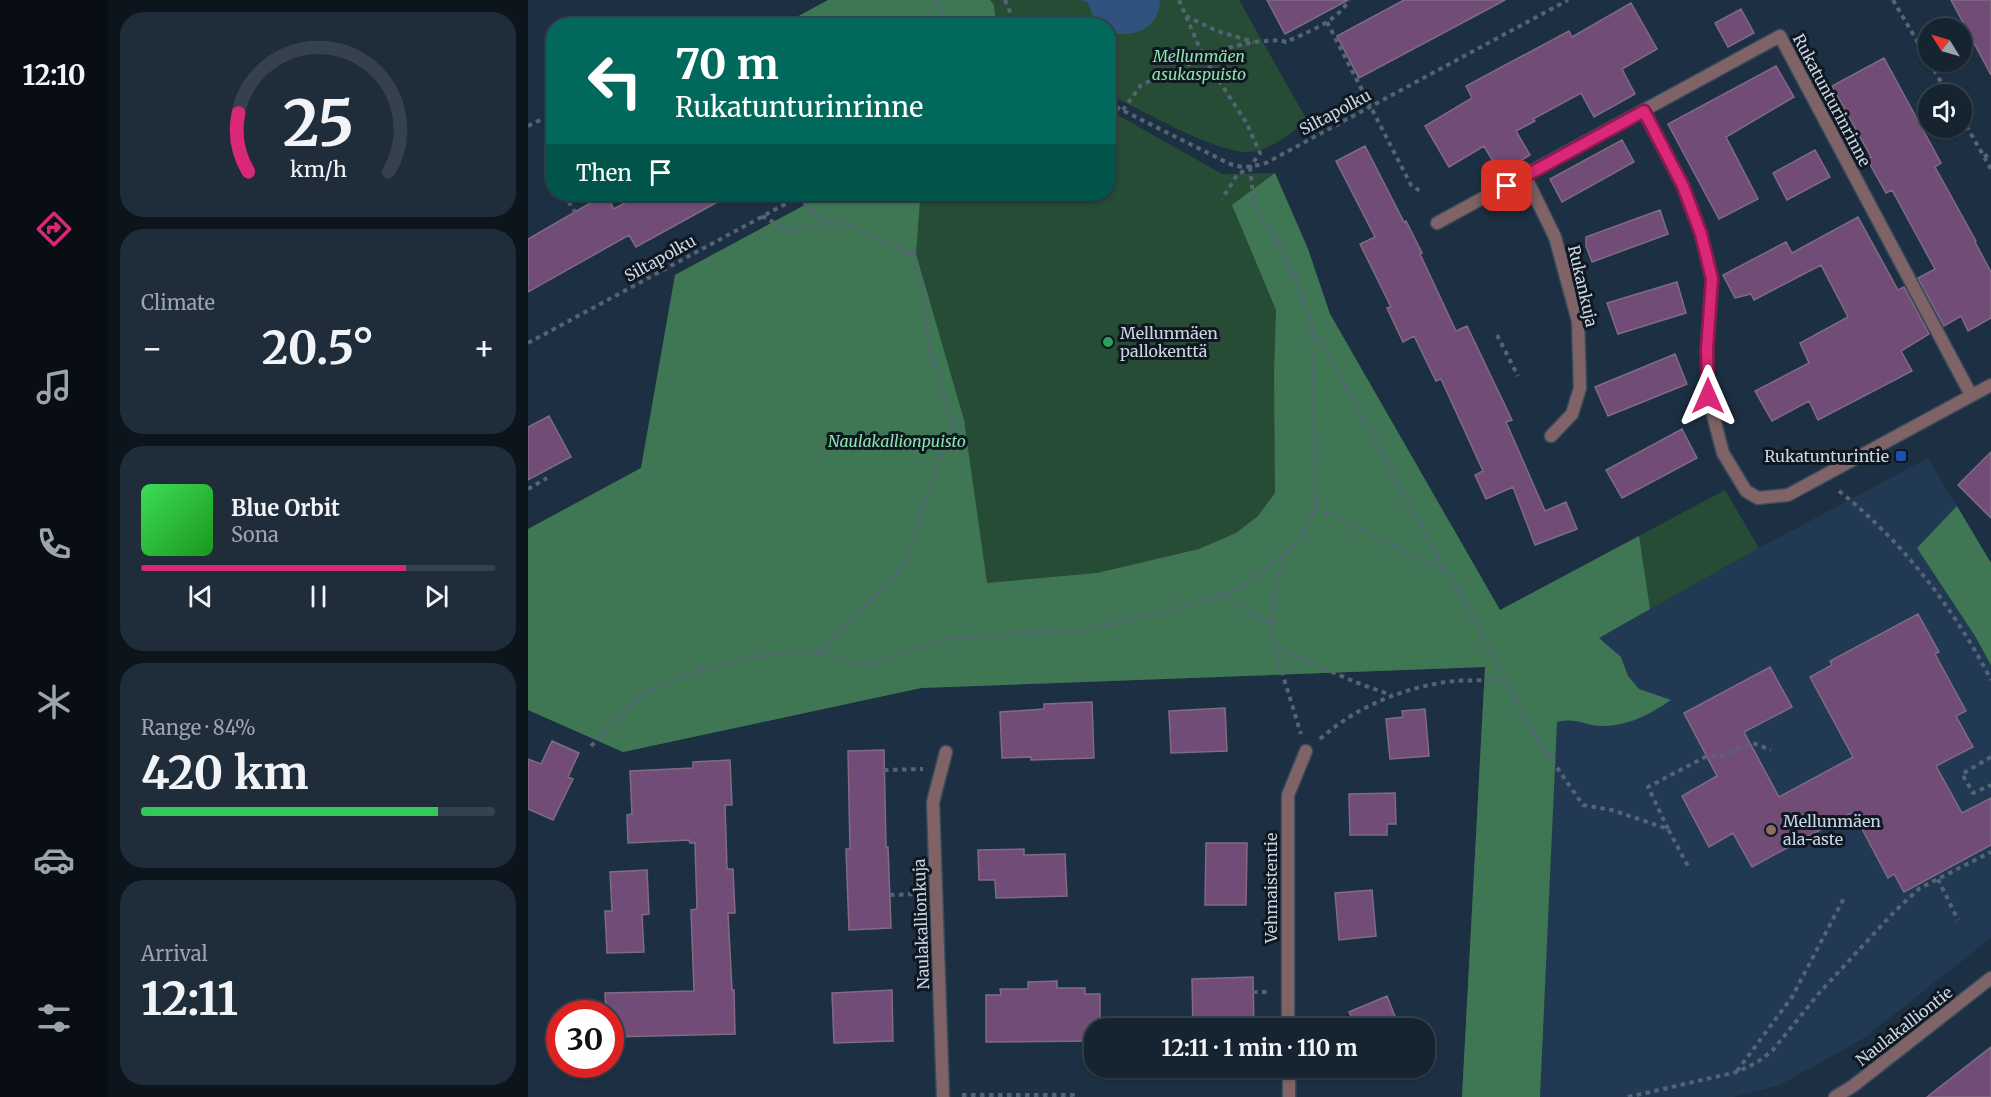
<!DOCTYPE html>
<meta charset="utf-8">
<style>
body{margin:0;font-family:Merriweather,serif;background:#1f2c3a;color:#f1f3f6;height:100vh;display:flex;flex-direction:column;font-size:22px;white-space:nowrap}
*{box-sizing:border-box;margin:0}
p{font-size:20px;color:#9ea4ac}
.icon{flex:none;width:33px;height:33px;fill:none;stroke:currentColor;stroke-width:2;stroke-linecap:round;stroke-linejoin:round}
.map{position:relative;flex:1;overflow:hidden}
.details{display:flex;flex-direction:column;gap:12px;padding:12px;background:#0c141c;width:420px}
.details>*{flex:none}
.hud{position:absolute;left:18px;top:18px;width:570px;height:183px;border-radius:24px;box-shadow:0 2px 4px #0004,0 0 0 2px #35414d;background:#00695c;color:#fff;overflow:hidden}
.needle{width:39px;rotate:307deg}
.buttons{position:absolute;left:1390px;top:18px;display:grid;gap:12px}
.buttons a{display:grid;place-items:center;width:54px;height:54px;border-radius:50%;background:#162432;box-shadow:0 2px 4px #0004,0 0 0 2px #35414d;font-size:30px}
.speed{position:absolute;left:18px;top:1000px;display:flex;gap:12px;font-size:30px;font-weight:700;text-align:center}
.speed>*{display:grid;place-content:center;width:78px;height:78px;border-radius:50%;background:#162432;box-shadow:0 2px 4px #0004,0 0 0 2px #35414d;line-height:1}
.speed .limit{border:9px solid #d22;background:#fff;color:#111}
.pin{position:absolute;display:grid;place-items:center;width:51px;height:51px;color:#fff;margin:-26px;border-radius:12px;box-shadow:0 3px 9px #0006}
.me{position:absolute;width:66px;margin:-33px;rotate:0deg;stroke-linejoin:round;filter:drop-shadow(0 0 4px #0008)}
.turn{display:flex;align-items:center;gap:21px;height:126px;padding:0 30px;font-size:27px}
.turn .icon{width:78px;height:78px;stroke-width:2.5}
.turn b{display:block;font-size:42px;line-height:51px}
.then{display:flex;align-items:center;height:57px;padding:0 30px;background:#0003;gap:12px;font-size:22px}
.big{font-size:45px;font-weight:700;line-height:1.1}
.details .card{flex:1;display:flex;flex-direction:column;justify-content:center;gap:9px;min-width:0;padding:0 21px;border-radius:24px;background:#1f2c3a}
.details .dial{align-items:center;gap:0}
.dial svg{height:156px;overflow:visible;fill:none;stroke:#35414d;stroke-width:7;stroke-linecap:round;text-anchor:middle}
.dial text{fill:#f1f3f6;stroke:none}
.song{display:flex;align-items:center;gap:18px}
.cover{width:72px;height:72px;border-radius:9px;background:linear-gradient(135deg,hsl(130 70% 55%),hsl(120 70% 35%))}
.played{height:6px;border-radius:3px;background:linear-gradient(90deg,#db2777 75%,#35414d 75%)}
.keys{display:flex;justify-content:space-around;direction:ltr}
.heat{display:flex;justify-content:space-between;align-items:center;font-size:33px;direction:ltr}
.charge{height:9px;border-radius:4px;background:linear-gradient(90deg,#34c759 84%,#35414d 0)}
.trip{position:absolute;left:556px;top:1018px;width:351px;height:60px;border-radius:24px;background:#162432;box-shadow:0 2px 4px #0004,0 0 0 2px #35414d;font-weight:700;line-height:60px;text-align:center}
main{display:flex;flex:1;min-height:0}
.tabs{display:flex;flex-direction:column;width:108px;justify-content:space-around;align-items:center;background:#090e14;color:#9ea4ac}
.tabs .icon{width:42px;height:42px}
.tabs .active{color:#db2777}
.tabs b{font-size:27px;color:#f1f3f6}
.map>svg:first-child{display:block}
.built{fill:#213952}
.green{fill:#264c35}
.forest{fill:#3f7755}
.water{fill:#30537d}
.building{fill:#714c76;stroke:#806b83;stroke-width:1.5}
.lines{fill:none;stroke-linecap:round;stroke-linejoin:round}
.minor-casing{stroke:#394b5d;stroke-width:15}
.path{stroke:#546475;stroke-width:4;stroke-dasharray:4.5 4.5;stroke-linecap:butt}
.minor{stroke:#7f6366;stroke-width:12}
.route-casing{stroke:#8e194d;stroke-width:15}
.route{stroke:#db2777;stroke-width:10}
.leisure-dot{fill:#2e9e5b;stroke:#0f1720;stroke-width:2}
.transit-dot{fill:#1a4fb4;stroke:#0f1720;stroke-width:2}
.education-dot{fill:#8d6e63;stroke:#0f1720;stroke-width:2}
.labels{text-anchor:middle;stroke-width:6;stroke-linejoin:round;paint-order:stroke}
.park-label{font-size:16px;font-style:italic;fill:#8de2ad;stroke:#0f1720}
.street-label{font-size:16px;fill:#cad6e3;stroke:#0f1720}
.poi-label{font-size:16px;fill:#cad6e3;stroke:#0f1720;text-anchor:start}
</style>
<main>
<nav class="tabs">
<b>12:10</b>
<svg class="icon active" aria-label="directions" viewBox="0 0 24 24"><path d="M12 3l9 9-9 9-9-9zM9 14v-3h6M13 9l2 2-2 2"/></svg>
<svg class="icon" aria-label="music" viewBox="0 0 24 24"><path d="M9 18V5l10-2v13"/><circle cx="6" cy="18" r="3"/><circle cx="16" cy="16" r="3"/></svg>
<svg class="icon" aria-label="phone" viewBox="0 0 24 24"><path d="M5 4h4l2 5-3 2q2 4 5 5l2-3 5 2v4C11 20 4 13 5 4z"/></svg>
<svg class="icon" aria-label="climate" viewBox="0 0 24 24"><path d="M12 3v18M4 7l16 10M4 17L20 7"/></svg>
<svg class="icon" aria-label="car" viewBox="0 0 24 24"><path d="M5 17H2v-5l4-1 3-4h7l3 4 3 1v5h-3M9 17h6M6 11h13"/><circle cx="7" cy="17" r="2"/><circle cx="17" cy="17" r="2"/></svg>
<svg class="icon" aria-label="filters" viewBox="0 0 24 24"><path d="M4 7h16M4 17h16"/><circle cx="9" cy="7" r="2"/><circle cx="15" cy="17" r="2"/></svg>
</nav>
<section class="details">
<div class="card dial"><svg viewBox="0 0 100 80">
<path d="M14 69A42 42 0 1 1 86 69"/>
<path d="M14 69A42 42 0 0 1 9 39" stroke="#db2777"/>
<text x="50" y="56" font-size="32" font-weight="700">25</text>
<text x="50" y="72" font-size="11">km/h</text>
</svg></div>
<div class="card"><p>Climate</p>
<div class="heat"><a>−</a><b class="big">20.5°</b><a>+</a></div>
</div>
<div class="card">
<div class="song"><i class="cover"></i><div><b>Blue Orbit</b><p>Sona</p></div></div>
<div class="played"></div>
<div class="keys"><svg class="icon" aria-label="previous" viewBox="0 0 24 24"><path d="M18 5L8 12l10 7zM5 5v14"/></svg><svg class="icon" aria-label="pause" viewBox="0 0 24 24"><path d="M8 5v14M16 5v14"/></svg><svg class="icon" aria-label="next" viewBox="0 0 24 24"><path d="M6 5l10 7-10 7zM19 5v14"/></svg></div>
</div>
<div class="card"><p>Range · 84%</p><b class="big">420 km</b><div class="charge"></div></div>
<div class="card"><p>Arrival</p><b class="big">12:11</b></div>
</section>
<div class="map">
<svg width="1463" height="1097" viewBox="0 0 1463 1097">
<rect width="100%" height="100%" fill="#1d3043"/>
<path class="built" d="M 1400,458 L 1463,563 L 1463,938 L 1336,1038 L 1252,1085 L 1205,1097 L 1012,1097 L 1031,660 L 1231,548 Z"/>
<path class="green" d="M 300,0 L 711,0 L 780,122 C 763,132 742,151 722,152 C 689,154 613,110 581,94 L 580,26 L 254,26 Z
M 581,110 L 694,174 L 747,173 L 780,249 L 802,314 L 972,610 L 1197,490 L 1231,548 L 1031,660 L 1012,1097 L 934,1097 L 957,667 L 393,688 L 95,752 L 0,710 L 0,529 L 113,468 L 147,275 L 297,194 L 580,194 Z"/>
<path class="forest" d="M 300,0 L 462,0 L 466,5 L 468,25 L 254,25 Z
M 747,173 L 780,249 L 802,314 L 972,610 L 1111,536 L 1122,609 L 1071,638 L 1093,657 L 1100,676 L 1111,689 L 1143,700 C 1122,714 1101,726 1074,726 C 1056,726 1051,717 1029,722 L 1012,1097 L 934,1097 L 957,667 L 393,688 L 95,752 L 0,710 L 0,529 L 113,468 L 147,275 L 297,194 L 396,194 L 392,199 L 388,254 L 436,420 L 459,583 L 569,573 L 671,549 L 708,533 L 730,516 L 747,493 L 746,374 L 748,310 L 704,205 Z
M 1429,506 L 1463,563 L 1463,665 L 1447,636 L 1389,548 Z"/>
<path class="water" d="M 553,0 L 632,0 C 632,28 604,40 581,31 L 580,26 L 572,25 L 565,16 L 560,3 Z"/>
<path class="building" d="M 739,0 L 820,0 L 757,34 Z
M 876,0 L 977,0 L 831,78 L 809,36 Z
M 1423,0 L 1463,0 L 1463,75 Z
M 1103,3 L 1129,49 L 1094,69 L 1107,94 L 1066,117 L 1053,93 L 1005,119 L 1007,121 L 988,131 L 1002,155 L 972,173 L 956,146 L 921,167 L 897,126 L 944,98 L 938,86 L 1041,31 L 1044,37 Z
M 1213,9 L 1226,33 L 1200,47 L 1187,23 Z
M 1356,58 L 1413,163 L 1407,167 L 1448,241 L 1447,242 L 1463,272 L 1463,318 L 1440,331 L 1433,316 L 1416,326 L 1390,278 L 1407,269 L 1364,190 L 1358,193 L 1339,159 L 1343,157 L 1304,86 Z
M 1248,66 L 1266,97 L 1198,137 L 1230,199 L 1191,219 L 1140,124 Z
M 1094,140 L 1106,162 L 1034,202 L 1022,179 Z
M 837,146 L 876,222 L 878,221 L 894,253 L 892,254 L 928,331 L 939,326 L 984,420 L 978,422 L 1017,511 L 1038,502 L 1049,529 L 1007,545 L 985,487 L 958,499 L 947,475 L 955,471 L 913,379 L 908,381 L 886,336 L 875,342 L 859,308 L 863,307 L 832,244 L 847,237 L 808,161 Z
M 1287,150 L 1302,177 L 1259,200 L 1245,173 Z
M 78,194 L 86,209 L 113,194 L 204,194 L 108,247 L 101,235 L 0,292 L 0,239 Z
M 1132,210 L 1140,234 L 1064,262 L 1058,246 L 1058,237 Z
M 1330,217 L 1370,290 L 1376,287 L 1401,334 L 1373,351 L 1384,371 L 1290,420 L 1281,401 L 1244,421 L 1227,391 L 1281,363 L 1272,343 L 1320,317 L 1293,265 L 1226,300 L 1223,294 L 1207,298 L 1195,275 L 1258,242 L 1264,253 Z
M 1149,282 L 1158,313 L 1090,334 L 1079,303 Z
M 1147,354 L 1159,384 L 1080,416 L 1067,387 Z
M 21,416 L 43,457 L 0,480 L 0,427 Z
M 1154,429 L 1169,458 L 1094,498 L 1078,470 Z
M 1463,452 L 1463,518 L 1430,485 Z
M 1390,614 L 1411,652 L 1407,654 L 1438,711 L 1428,716 L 1445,747 L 1408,766 L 1434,813 L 1463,798 L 1463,845 L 1376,892 L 1366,874 L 1360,878 L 1325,812 L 1224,867 L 1205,833 L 1181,847 L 1154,796 L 1189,776 L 1156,713 L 1242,667 L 1264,707 L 1216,732 L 1251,797 L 1325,757 L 1282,677 L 1304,665 L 1302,661 Z
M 564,702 L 566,758 L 503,760 L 503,757 L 474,758 L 472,712 L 516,709 L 516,704 Z
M 697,708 L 699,751 L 643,753 L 641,711 Z
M 897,709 L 901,756 L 862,759 L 858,719 L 875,717 L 874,711 Z
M 24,741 L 51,753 L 40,777 L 45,779 L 25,820 L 0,809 L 0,759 L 13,764 Z
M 356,750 L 358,847 L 360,847 L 363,928 L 321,930 L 318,849 L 322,849 L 320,751 Z
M 202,760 L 204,805 L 197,805 L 199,869 L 205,869 L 207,913 L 200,913 L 204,990 L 206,990 L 207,1034 L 82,1037 L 82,1014 L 78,1014 L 77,993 L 166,991 L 163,910 L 169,909 L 167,843 L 162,843 L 161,840 L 100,843 L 99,815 L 104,814 L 102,771 L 165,768 L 165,762 Z
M 867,793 L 868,824 L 859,824 L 859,835 L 822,835 L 821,794 Z
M 678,843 L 719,843 L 718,905 L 677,905 Z
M 496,849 L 496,855 L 537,854 L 539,896 L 468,898 L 467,880 L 451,880 L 450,850 Z
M 119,870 L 121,914 L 114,915 L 116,952 L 79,953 L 77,911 L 84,911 L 82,872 Z
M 844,890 L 848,936 L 811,940 L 807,893 Z
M 725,977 L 726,1029 L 665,1029 L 664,979 Z
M 529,981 L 529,988 L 557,988 L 557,994 L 572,994 L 572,1029 L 567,1029 L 567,1041 L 458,1042 L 458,995 L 473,995 L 472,989 L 500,989 L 500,982 Z
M 364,990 L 365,1041 L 306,1043 L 304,993 Z
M 859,996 L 872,1029 L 829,1029 L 821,1012 Z
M 1463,1047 L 1463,1097 L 1399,1097 Z"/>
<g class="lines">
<g class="minor-casing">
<path id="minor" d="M 1116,112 L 1155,186 L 1173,234 L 1184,279 L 1179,349 L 1180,396 L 1195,453 L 1218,491 L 1230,498 L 1260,495 L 1463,385
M 997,176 L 1027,237 L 1050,321 L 1052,388 L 1044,414 L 1023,436
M 909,223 L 1252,36 L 1443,395
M 760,1029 L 760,795 L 778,751
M 761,1068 L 761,1097
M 415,1097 L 405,802 L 418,752
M 1307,1097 L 1325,1086 L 1463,978"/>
</g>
<path class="path" d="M 406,0 L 422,26
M 477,0 L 488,26
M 651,0 L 676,58 L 718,122 L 732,153 L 722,167 L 709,175 L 694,199
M 1365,0 L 1420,94
M 658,16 L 689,31 L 726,42
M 799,22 L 883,185 L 892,191
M 580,103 L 700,163 C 713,169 724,167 738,163 L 1040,0
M 595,110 L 613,85 L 699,48 L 726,42 L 751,40 L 758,42 C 779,32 809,22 821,0
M 1434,118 L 1463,169
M 0,126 L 16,118
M 1456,157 L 1463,153
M 722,167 L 726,206 L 750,243 L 767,276 L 784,327 L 788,509 L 779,527 L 764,547 L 748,581 L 742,633 L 773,734
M 36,194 L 47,212
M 269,197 L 299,221
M 234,216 L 261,231 L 300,222 L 322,225 L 358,245 L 388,254
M 379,251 L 396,288 L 395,305 L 402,350 L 427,431
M 784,328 L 798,349 L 918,573 L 943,612 L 1000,726 L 1055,805 L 1084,810 L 1140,829 L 1161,868
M 969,335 L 990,376
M 0,343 L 276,194
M 0,489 L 19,478
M 1311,491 C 1375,542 1426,608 1463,680
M 788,509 L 808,517 L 918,573
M 692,595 L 713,604 L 743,624
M 746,646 L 827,682 L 863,695
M 292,652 L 376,567 L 405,475 L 419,444 L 436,420
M 792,739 C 824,710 869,690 912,683 C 933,679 956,681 977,680
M 63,746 L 110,698 L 150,678 L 210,659 L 270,650 L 292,652 L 318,661 L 342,665 L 415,639 L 478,634 L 549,631 L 629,614 L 714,588 L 761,549
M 1463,757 L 1434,774 L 1445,793 L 1463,785
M 356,770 L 395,769
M 1140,829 L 1120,787 L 1179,756 L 1192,756 L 1225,743 L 1243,750
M 1410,879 L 1430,920
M 362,895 L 390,894
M 725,992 L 741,992
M 1209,1071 L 1264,997 L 1316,898
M 434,1095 L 545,1095 L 545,1097
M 1100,1097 L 1209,1072 L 1228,1063 L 1244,1051 L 1292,992 L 1367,911 L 1392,888 L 1463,852"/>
<use href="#minor" class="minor"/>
</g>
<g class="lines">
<g class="route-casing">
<path id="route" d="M 979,186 L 1116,111 L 1155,186 L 1173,234 L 1184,279 L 1179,349 L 1180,396"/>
</g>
<use href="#route" class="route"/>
</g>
<circle class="leisure-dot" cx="580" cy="342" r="6"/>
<rect class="transit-dot" x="1367" y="450" width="12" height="12" rx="3"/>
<circle class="education-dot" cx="1243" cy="830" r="6"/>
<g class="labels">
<g class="park-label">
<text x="671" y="62">Mellunmäen<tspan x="671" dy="18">asukaspuisto</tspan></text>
<text x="369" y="447">Naulakallionpuisto</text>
</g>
<g class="street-label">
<text transform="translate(1304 100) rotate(62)" y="6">Rukatunturinrinne</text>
<text transform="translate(807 112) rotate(-28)" y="6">Siltapolku</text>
<text transform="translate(132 258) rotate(-29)" y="6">Siltapolku</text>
<text transform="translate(1055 286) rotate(77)" y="6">Rukankuja</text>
<text transform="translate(743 888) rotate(-90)" y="6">Vehmaistentie</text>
<text transform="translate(393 924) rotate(-92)" y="6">Naulakallionkuja</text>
<text transform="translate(1376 1026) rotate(-38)" y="6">Naulakalliontie</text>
</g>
<g class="poi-label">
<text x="592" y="339">Mellunmäen<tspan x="592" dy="18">pallokenttä</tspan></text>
<text x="1361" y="462" text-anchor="end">Rukatunturintie</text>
<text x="1255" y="827">Mellunmäen<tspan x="1255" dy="18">ala-aste</tspan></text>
</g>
</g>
</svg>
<div class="buttons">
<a><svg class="needle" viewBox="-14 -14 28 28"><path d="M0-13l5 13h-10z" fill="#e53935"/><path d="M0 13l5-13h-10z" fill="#9ea4ac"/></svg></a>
<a><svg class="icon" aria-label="sound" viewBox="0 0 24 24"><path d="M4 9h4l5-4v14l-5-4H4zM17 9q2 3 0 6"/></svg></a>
</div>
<div class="speed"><div class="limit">30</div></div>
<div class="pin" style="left:979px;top:186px;background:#d93025"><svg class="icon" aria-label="arrive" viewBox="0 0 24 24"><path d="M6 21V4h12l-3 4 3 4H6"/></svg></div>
<svg class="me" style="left:1180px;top:396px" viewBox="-20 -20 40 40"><path d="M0-17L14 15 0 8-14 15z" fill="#db2777" stroke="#fff" stroke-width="4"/></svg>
<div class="trip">12:11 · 1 min · 110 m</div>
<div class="hud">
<div class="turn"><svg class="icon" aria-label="left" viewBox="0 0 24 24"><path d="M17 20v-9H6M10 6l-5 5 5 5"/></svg><div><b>70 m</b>Rukatunturinrinne</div></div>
<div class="then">Then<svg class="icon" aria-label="arrive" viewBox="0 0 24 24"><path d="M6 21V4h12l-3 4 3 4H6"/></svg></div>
</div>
</div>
</main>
